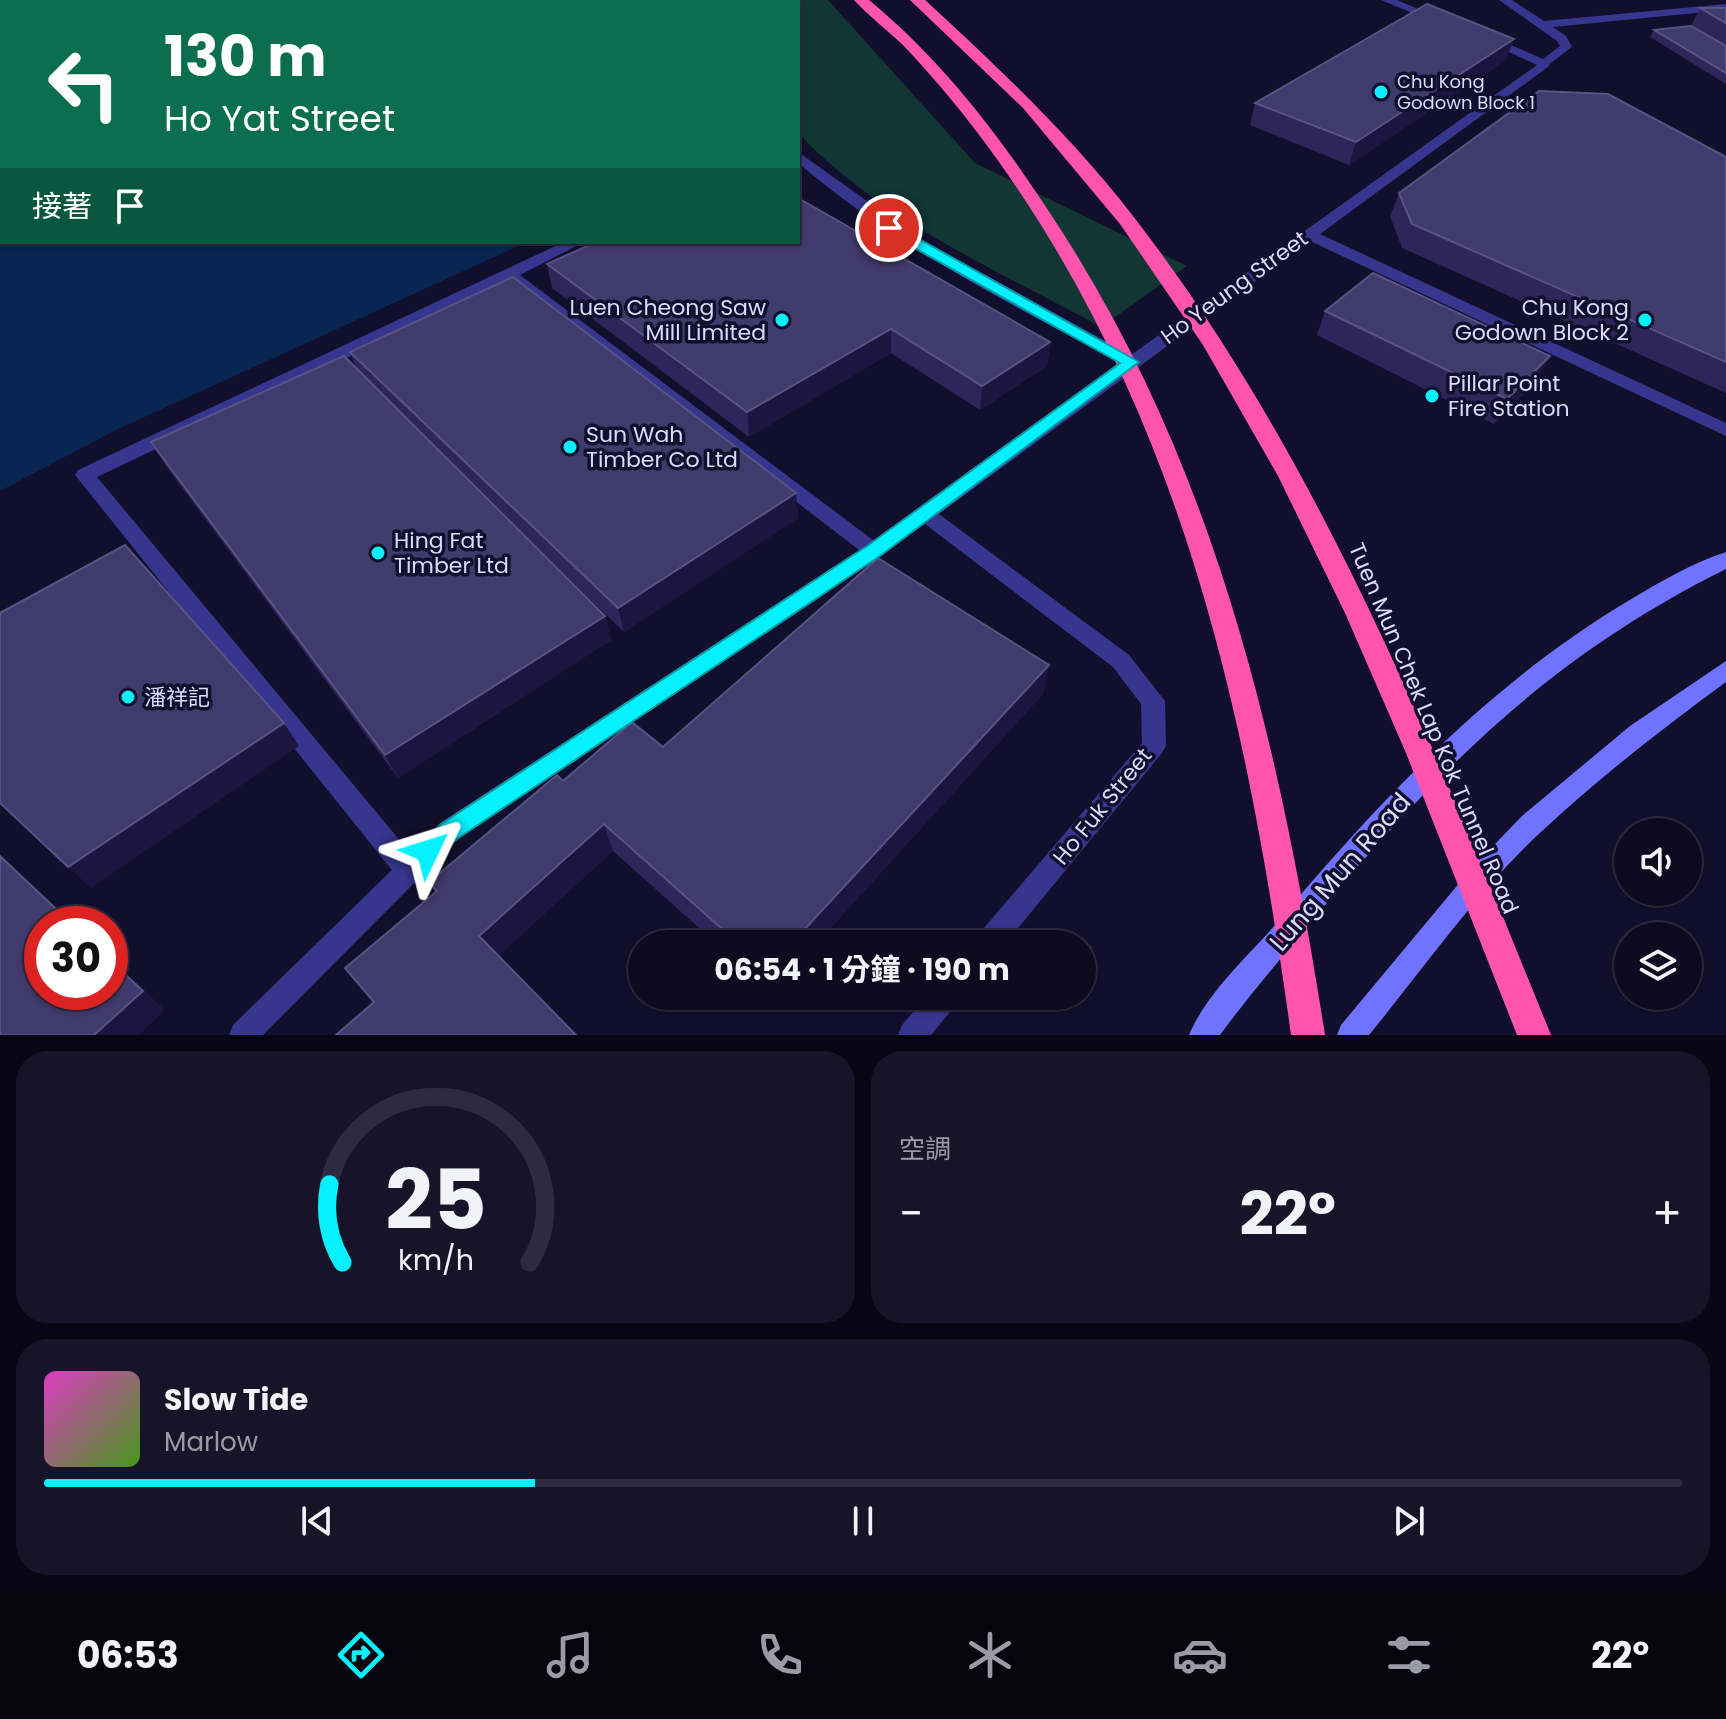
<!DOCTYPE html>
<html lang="zh-TW">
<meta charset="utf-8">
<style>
body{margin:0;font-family:Poppins,"Noto Sans TC",sans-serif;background:#17142a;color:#f1f3f6;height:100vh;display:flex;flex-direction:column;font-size:30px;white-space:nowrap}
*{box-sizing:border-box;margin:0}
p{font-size:26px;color:#9b9ba5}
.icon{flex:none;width:44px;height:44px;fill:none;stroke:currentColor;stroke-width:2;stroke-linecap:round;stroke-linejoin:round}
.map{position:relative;height:1035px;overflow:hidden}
.panel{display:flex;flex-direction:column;gap:16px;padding:16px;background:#080612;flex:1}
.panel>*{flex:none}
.top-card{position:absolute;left:0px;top:0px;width:800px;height:244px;box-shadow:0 2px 6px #0004,0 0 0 2px #2e2b3f;background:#0b6e4f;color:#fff;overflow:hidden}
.tools{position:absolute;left:1614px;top:818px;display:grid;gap:16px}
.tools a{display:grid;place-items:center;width:88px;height:88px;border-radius:50%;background:#0e0b21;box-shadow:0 2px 6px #0004,0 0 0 2px #2e2b3f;font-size:40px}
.speed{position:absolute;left:24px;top:906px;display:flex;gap:16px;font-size:40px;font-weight:700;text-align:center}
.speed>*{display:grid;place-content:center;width:104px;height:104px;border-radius:50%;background:#0e0b21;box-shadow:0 2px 6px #0004,0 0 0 2px #2e2b3f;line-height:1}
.speed .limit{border:12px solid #d22;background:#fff;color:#111}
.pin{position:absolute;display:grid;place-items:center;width:68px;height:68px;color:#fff;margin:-34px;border:4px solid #fff;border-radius:50%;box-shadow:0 2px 8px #0007}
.me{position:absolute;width:88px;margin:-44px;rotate:49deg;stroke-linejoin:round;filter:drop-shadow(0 0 6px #0008)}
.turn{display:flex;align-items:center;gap:28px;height:168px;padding:0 32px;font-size:36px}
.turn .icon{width:104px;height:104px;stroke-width:2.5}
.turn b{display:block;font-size:56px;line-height:68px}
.then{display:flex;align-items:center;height:76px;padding:0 32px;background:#0003;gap:16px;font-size:30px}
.big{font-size:60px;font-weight:700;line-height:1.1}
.panel .card{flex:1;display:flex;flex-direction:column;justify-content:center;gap:12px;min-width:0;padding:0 28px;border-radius:32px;background:#17142a}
.panel .dial{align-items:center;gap:0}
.dial svg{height:208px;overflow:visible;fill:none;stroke:#2e2b3f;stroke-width:7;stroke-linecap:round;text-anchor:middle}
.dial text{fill:#f1f3f6;stroke:none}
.song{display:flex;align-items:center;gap:24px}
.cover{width:96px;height:96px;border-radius:12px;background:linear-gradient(135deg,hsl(310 70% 55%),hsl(100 70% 35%))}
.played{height:8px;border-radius:4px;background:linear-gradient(90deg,#05f1ff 30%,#2e2b3f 30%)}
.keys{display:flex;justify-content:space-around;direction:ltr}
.heat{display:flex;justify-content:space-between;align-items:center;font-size:44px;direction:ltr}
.panel .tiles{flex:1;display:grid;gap:16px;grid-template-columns:1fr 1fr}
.card:last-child{grid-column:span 2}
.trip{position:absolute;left:628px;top:930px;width:468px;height:80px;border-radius:40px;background:#0e0b21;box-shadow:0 2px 6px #0004,0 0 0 2px #2e2b3f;font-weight:700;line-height:80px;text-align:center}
.dock{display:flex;height:128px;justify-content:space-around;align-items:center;background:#06040d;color:#9b9ba5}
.dock .icon{width:56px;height:56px}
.dock .selected{color:#05f1ff}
.dock b{font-size:36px;color:#f1f3f6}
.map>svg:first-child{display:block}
.green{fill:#113633}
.water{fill:#082651}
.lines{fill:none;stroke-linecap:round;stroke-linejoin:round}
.lane{fill:#36368f;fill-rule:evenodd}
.street{fill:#36368f;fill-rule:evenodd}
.secondary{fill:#7073ff;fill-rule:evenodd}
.highway{fill:#ff54ad;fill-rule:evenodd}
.wall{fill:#2e265a}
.shaded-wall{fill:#1b1540}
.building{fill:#413a6c;stroke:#595383;stroke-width:2}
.route{fill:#05f1ff;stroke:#039da6;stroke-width:2}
.poi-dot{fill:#05f1ff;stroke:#120f2c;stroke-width:3}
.labels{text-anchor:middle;stroke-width:7;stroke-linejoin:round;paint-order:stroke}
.far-poi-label{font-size:18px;fill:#dcd9ff;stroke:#120f2c;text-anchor:start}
.street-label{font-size:22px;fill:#dcd9ff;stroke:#120f2c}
.poi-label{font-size:22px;fill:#dcd9ff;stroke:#120f2c;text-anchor:start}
.near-street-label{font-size:26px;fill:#dcd9ff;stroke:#120f2c}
</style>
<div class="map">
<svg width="1726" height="1035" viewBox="0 0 1726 1035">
<rect width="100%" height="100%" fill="#120f2c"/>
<path class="green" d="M 678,0 L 828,0 L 975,163 L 1187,266 L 1101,327 C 997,270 880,220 798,133 L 798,2 Z"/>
<path class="water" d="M 0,0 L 623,0 L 625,2 L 2,2 L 2,242 L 527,242 L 116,430 L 0,491 Z"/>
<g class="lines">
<path class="lane" d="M 1381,0 L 1397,0 L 1444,20 L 1434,22 Z
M 1499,0 L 1512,0 L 1544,21 L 1726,4 L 1726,10 L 1553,27 L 1566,36 L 1572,47 L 1544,68 L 1480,39 L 1490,36 L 1543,59 L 1560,46 L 1557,41 Z
M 564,242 L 584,242 L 520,275 L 881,546 L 884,551 L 881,556 L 867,556 L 508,281 L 97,477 L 417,861 L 421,870 L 417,879 L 408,882 L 399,879 L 75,475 L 78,470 Z"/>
<path class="street" d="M 655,0 L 667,0 L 668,2 L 656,2 Z
M 1544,60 L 1550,64 L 1548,67 L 1320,234 L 1726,423 L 1726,436 L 1310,241 L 939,514 L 1129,655 L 1165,701 L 1166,746 L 1162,753 L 1005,944 L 974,944 L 978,935 L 1142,743 L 1141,704 L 1113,667 L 925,524 L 458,839 L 263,1035 L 229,1035 L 233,1025 L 440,823 L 867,546 L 1120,363 C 1008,303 896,246 798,163 L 798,152 L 922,240 L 1131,355 Z
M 927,996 L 959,996 L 955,1006 L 931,1035 L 898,1035 L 902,1025 Z"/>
<path class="secondary" d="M 1726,552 L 1726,569 C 1552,655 1438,769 1316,916 C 1284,955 1250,994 1220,1035 L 1189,1035 C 1206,994 1246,958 1275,925 C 1378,802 1489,684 1628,601 C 1658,583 1692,563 1726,552 Z
M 1726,661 L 1726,682 C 1662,729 1600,777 1542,831 C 1477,891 1425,967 1369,1035 L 1337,1035 L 1341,1025 L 1471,869 L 1522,816 L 1630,726 Z"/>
<path class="highway" d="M 854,0 L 869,0 C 938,57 993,127 1042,201 C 1214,455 1278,736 1325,1035 L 1291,1035 C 1248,722 1185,424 999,162 C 970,121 938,82 903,45 C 887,30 869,16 854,0 Z
M 910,0 L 925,0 C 999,68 1072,137 1133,216 C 1322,460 1436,752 1551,1035 L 1517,1035 L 1406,753 L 1345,613 L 1278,476 L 1203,345 L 1120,224 L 1023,108 Z"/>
</g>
<path class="wall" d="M 1700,8 L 1726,8 L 1726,84 L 1650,37 L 1654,30 L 1691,26 Z
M 1506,60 L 1349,165 L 1250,125 L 1255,103 Z
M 1726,157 L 1726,393 L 1402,248 L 1390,216 L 1399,193 Z
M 547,264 L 1050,342 L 1047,366 L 980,410 L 891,353 L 749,437 L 552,288 Z
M 1325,311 L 1550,356 L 1537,380 L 1494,424 L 1317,335 Z
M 350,352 L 796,493 L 798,518 L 624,632 L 506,518 L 605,616 L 611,640 L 398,778 L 166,466 L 151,442 L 356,368 Z
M 1049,665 L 1043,694 L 816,944 L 717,944 L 613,851 L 498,956 L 373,1002 L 345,968 L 435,892 L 429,882 L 563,781 L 663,747 Z"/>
<path class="shaded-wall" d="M 1514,39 L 1506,60 L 1349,165 L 1356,142 Z
M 891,329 L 891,353 L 749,437 L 747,412 Z
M 1050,342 L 1047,366 L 980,410 L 982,386 Z
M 1550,356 L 1537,380 L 1494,424 L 1507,399 Z
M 796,493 L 798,518 L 624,632 L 618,608 Z
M 605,616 L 611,640 L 398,778 L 385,755 Z
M 1049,665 L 1043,694 L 816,944 L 791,944 Z
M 284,723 L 299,746 L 91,888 L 68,867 Z
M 604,824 L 613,851 L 493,961 L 479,936 Z
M 0,855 L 74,924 L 72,924 L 0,856 Z
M 110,958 L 165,1010 L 139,1035 L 94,1035 Z"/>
<path class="building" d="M 1427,4 L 1514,39 L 1356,142 L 1255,103 Z
M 1700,8 L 1726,8 L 1726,23 Z
M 1691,26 L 1726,46 L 1726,73 L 1654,30 Z
M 1539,91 L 1608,94 L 1726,157 L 1726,362 L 1412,224 L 1399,193 Z
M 798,198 L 1050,342 L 982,386 L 891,329 L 747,412 L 547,264 L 596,242 L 798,242 Z
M 1373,273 L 1550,356 L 1507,399 L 1325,311 Z
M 513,277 L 796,493 L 618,608 L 350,352 Z
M 344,356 L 605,616 L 385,755 L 151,442 Z
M 125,545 L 284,723 L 68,867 L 0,803 L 0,613 Z
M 878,558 L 1049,665 L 791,944 L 739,944 L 604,824 L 479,936 L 576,1035 L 336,1035 L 374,1002 L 345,968 L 437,891 L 429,882 L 557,775 L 563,781 L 632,722 L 663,747 Z
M 0,856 L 72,924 L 42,924 L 42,992 L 110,992 L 110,960 L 143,991 L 94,1035 L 0,1035 Z"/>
<path class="route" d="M 884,225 L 894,225 L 1139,362 L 880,556 L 457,839 L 428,862 L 420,858 L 417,851 L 441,824 L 867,546 L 1120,363 L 884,231 Z"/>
<g class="poi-dot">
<circle cx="1381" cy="92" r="8"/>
<circle cx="782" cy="320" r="8"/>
<circle cx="1645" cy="320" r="8"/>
<circle cx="1432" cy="396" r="8"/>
<circle cx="570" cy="447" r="8"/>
<circle cx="378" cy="553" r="8"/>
<circle cx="128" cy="697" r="8"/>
</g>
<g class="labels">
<g class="far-poi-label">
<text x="1397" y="88">Chu Kong<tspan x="1397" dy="21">Godown Block 1</tspan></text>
</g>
<g class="street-label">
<text transform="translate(1234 287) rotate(-36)" y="8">Ho Yeung Street</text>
<text transform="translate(1434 728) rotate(67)" y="8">Tuen Mun Chek Lap Kok Tunnel Road</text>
<text transform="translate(1102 806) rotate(-51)" y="8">Ho Fuk Street</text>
</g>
<g class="poi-label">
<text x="766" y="315" text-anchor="end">Luen Cheong Saw<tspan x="766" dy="25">Mill Limited</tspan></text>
<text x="1629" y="315" text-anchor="end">Chu Kong<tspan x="1629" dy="25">Godown Block 2</tspan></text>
<text x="1448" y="391">Pillar Point<tspan x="1448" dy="25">Fire Station</tspan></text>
<text x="586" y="442">Sun Wah<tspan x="586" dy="25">Timber Co Ltd</tspan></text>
<text x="394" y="548">Hing Fat<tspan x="394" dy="25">Timber Ltd</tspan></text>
<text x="144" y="705">潘祥記</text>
</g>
<g class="near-street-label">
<text transform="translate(1340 872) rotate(-49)" y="9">Lung Mun Road</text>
</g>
</g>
</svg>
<div class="tools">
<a><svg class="icon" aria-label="sound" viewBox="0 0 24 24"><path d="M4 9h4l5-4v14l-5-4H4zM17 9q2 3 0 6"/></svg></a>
<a><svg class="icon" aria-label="layers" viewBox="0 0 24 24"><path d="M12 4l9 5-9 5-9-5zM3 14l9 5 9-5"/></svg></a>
</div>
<div class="speed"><div class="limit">30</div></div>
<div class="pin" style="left:889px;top:228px;background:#d93025"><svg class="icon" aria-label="arrive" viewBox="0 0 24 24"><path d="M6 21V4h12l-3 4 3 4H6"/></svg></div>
<svg class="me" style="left:428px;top:851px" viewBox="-20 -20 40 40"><path d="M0-17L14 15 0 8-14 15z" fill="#05f1ff" stroke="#fff" stroke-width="4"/></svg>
<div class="trip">06:54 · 1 分鐘 · 190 m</div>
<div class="top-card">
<div class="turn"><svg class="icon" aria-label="left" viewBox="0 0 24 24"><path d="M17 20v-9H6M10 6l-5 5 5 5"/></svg><div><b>130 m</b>Ho Yat Street</div></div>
<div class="then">接著<svg class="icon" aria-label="arrive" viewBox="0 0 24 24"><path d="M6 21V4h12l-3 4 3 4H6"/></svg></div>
</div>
</div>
<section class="panel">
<div class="tiles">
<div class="card dial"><svg viewBox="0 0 100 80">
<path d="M14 69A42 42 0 1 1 86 69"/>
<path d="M14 69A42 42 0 0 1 9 39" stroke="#05f1ff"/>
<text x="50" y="56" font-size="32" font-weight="700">25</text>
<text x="50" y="72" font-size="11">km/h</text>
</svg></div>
<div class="card"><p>空調</p>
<div class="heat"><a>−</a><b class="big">22°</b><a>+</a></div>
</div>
<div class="card">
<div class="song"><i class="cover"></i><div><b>Slow Tide</b><p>Marlow</p></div></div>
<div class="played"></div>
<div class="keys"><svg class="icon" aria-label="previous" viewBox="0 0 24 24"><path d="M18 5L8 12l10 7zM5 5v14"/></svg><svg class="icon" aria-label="pause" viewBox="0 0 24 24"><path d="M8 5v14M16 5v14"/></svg><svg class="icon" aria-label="next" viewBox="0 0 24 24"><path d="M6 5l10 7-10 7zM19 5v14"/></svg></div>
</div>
</div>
</section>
<nav class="dock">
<b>06:53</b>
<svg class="icon selected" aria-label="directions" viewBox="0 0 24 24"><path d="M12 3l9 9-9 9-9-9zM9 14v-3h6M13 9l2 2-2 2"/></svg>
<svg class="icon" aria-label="music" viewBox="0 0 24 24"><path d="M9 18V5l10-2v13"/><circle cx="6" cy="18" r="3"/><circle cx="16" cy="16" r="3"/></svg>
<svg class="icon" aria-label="phone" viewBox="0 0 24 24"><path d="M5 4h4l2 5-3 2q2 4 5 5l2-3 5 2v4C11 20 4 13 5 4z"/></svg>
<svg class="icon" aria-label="climate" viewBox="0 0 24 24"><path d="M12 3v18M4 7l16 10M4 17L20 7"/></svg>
<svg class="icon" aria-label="car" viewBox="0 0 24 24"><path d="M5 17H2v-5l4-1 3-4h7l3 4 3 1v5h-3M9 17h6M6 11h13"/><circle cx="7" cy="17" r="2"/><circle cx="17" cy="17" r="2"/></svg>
<svg class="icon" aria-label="filters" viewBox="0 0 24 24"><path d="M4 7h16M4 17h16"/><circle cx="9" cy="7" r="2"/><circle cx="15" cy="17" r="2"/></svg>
<b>22°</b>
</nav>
